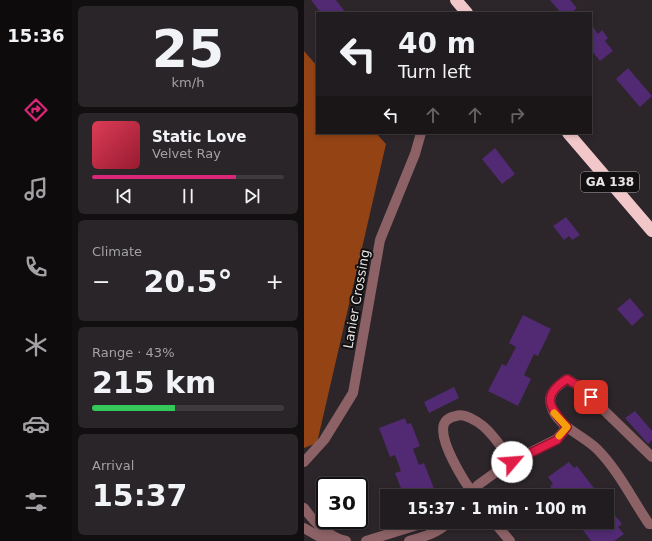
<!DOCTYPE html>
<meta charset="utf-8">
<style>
body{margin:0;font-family:"DejaVu Sans",sans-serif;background:#292528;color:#f1f3f6;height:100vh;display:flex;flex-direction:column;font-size:15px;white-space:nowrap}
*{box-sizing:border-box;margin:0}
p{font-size:13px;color:#a2a1a4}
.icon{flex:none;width:22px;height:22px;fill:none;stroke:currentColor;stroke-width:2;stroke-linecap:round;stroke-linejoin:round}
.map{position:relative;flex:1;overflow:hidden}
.sheet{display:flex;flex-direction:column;gap:6px;padding:6px;background:#120f11;width:232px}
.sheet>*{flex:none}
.banner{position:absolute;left:12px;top:12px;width:276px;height:122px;border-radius:0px;box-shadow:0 2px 6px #0003,0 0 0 1px #3e3a3d;background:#211c1f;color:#f1f3f6;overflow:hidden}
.speed{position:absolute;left:12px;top:477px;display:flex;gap:8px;font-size:20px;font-weight:700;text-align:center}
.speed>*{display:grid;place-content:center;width:52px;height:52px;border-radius:50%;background:#211c1f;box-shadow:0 2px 6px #0003,0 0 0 1px #3e3a3d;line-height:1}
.speed .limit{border:2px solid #111;border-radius:6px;background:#fff;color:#111}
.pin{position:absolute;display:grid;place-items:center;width:34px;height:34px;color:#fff;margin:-17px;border-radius:8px;box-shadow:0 2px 6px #0006}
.me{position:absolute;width:44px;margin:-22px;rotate:63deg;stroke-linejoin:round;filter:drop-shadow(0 0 3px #0008)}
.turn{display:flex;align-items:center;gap:14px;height:84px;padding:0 16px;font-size:18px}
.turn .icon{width:52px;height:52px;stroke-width:2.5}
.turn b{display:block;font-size:28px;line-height:34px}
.lanes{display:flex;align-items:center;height:38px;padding:0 16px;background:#0003;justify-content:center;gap:20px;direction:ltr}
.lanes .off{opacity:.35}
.big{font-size:30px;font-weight:600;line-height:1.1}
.sheet .tile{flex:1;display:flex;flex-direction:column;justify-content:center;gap:6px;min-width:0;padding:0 14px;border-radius:6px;background:#292528}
.sheet .dial{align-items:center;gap:0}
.dial b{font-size:52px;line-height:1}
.song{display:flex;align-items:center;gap:12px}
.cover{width:48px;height:48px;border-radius:6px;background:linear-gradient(135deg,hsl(350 70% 55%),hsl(350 70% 35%))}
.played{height:4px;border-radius:2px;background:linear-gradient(90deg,#db2777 75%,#3e3a3d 75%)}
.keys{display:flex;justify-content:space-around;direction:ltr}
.heat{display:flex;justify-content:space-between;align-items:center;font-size:22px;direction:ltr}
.charge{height:6px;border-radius:3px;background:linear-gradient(90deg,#34c759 43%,#3e3a3d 0)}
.trip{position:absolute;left:76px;top:489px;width:234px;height:40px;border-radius:0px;background:#211c1f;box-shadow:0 2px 6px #0003,0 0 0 1px #3e3a3d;font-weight:600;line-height:40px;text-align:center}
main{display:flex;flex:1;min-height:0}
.tab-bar{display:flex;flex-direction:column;width:72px;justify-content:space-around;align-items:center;background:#0d0b0c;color:#a2a1a4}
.tab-bar .icon{width:28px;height:28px}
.tab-bar .selected{color:#db2777}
.tab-bar b{font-size:18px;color:#f1f3f6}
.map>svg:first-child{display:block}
.forest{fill:#944414}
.building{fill:#512a73}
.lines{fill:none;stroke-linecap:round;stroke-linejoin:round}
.minor{stroke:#8c6266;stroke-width:10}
.highway{stroke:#f2c7ca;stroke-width:12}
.route-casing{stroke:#92132f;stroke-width:10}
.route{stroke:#e11d48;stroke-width:7}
.slow{stroke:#f59e0b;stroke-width:7}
.labels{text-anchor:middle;stroke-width:4;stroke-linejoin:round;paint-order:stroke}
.shield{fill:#120f11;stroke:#a8a5a7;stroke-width:1}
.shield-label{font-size:12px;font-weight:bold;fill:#e9e5e7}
.street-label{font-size:13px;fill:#e9e5e7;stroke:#120f11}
</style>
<main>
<nav class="tab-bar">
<b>15:36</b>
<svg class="icon selected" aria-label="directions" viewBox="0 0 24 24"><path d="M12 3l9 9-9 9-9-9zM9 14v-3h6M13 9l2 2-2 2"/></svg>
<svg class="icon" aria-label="music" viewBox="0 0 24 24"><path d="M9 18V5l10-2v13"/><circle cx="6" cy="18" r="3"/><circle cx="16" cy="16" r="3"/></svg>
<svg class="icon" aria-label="phone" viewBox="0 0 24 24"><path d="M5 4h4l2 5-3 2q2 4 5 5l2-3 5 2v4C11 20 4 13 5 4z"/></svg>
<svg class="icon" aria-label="climate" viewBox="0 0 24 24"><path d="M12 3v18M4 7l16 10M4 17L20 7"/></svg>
<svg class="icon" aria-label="car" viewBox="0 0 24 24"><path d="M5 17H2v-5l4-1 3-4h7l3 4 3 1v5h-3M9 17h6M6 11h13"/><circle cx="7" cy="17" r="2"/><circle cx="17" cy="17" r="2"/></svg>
<svg class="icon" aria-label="filters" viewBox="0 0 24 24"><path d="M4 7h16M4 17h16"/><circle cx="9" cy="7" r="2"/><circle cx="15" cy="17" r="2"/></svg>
</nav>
<section class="sheet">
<div class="tile dial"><b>25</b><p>km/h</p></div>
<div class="tile">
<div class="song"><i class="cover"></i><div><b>Static Love</b><p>Velvet Ray</p></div></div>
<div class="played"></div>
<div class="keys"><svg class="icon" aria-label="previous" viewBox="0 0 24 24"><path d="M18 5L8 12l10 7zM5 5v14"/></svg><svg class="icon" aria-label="pause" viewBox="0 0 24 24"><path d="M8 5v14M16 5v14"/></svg><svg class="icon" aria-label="next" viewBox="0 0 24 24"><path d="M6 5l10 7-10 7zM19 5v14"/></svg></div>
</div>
<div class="tile"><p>Climate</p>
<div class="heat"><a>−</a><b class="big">20.5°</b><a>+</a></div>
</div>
<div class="tile"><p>Range · 43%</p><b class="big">215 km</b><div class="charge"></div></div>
<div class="tile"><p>Arrival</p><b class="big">15:37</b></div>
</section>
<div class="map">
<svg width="348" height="541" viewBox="0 0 348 541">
<rect width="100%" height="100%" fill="#2c2529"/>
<path class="forest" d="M 0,51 L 13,66 L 13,133 L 72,133 L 82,144 L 13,443 L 0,448 Z"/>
<path class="building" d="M 7,0 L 32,0 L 42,13 L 17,13 Z
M 246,0 L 266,0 L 273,8 L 267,13 L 257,13 Z
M 287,24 L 294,34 L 298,30 L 304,38 L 301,41 L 309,51 L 296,61 L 287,50 Z
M 324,68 L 348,96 L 336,107 L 312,79 Z
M 191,148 L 211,174 L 198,184 L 178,159 Z
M 262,217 L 276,235 L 268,240 L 265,236 L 260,240 L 249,226 Z
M 326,298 L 340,315 L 328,326 L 313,309 Z
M 219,315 L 247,329 L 234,356 L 230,354 L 220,375 L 227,379 L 214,406 L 184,391 L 198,364 L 202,366 L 212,347 L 205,343 Z
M 150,387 L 155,398 L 125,413 L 120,402 Z
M 331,411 L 348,431 L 348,440 L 344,444 L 321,418 Z
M 101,418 L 103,424 L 107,423 L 116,446 L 109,449 L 115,465 L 120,463 L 131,491 L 118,496 L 100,496 L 91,473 L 97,471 L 91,455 L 86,457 L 75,428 Z
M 265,462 L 270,468 L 273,466 L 296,496 L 253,496 L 246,486 L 249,484 L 244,477 Z
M 303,505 L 318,524 L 314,527 L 320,534 L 310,541 L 287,541 L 273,522 L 303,522 Z"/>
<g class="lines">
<path class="minor" d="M 348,457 L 276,387 L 263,379 C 255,385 243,393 247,405 C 252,426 279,435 293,449 C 314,470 328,499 345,524 L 348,524
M 0,462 L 20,440 L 49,393 L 76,240 L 111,154 L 117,133
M 164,496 L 174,485 L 199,467 L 215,458 L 253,439 L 263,427
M 171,496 C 161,483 134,441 140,424 C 142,419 147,417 152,416 C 160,413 173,421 179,426 C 191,436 199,450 208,462
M 0,508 C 10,522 24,537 42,541
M 190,522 L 206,541
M 0,528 L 23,541
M 62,541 L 123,522
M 105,541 C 119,537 134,533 145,522"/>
<path class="highway" d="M 152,0 L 163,13
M 264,133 L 348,231"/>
</g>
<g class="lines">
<g class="route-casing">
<path id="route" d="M 208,462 L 253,440 L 263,427 C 246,408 236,396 263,379 L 276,387 L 287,397"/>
</g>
<use href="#route" class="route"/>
<path class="slow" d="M 250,413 L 263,427 L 255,436"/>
</g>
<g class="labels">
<rect class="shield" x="277" y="172" width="58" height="20" rx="3"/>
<g class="shield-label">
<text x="306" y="186">GA 138</text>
</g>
<g class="street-label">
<text transform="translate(52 299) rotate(-80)" y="5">Lanier Crossing</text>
</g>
</g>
</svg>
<div class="speed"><div class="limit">30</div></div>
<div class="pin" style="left:287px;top:397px;background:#d93025"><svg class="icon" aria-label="arrive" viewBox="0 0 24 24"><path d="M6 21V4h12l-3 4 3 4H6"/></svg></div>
<svg class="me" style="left:208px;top:462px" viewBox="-20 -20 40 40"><circle r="19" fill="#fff"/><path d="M0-13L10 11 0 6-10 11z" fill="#e11d48"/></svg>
<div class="trip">15:37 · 1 min · 100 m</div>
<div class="banner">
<div class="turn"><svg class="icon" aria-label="left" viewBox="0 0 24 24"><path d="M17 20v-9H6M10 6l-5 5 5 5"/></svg><div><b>40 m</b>Turn left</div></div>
<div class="lanes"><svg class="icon" aria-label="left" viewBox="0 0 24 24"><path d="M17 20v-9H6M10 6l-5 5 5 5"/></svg><svg class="icon off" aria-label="ahead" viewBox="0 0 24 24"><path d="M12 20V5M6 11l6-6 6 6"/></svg><svg class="icon off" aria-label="ahead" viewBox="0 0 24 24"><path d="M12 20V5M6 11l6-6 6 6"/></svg><svg class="icon off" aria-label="right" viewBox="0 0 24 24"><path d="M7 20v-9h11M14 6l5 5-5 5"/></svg></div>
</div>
</div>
</main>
